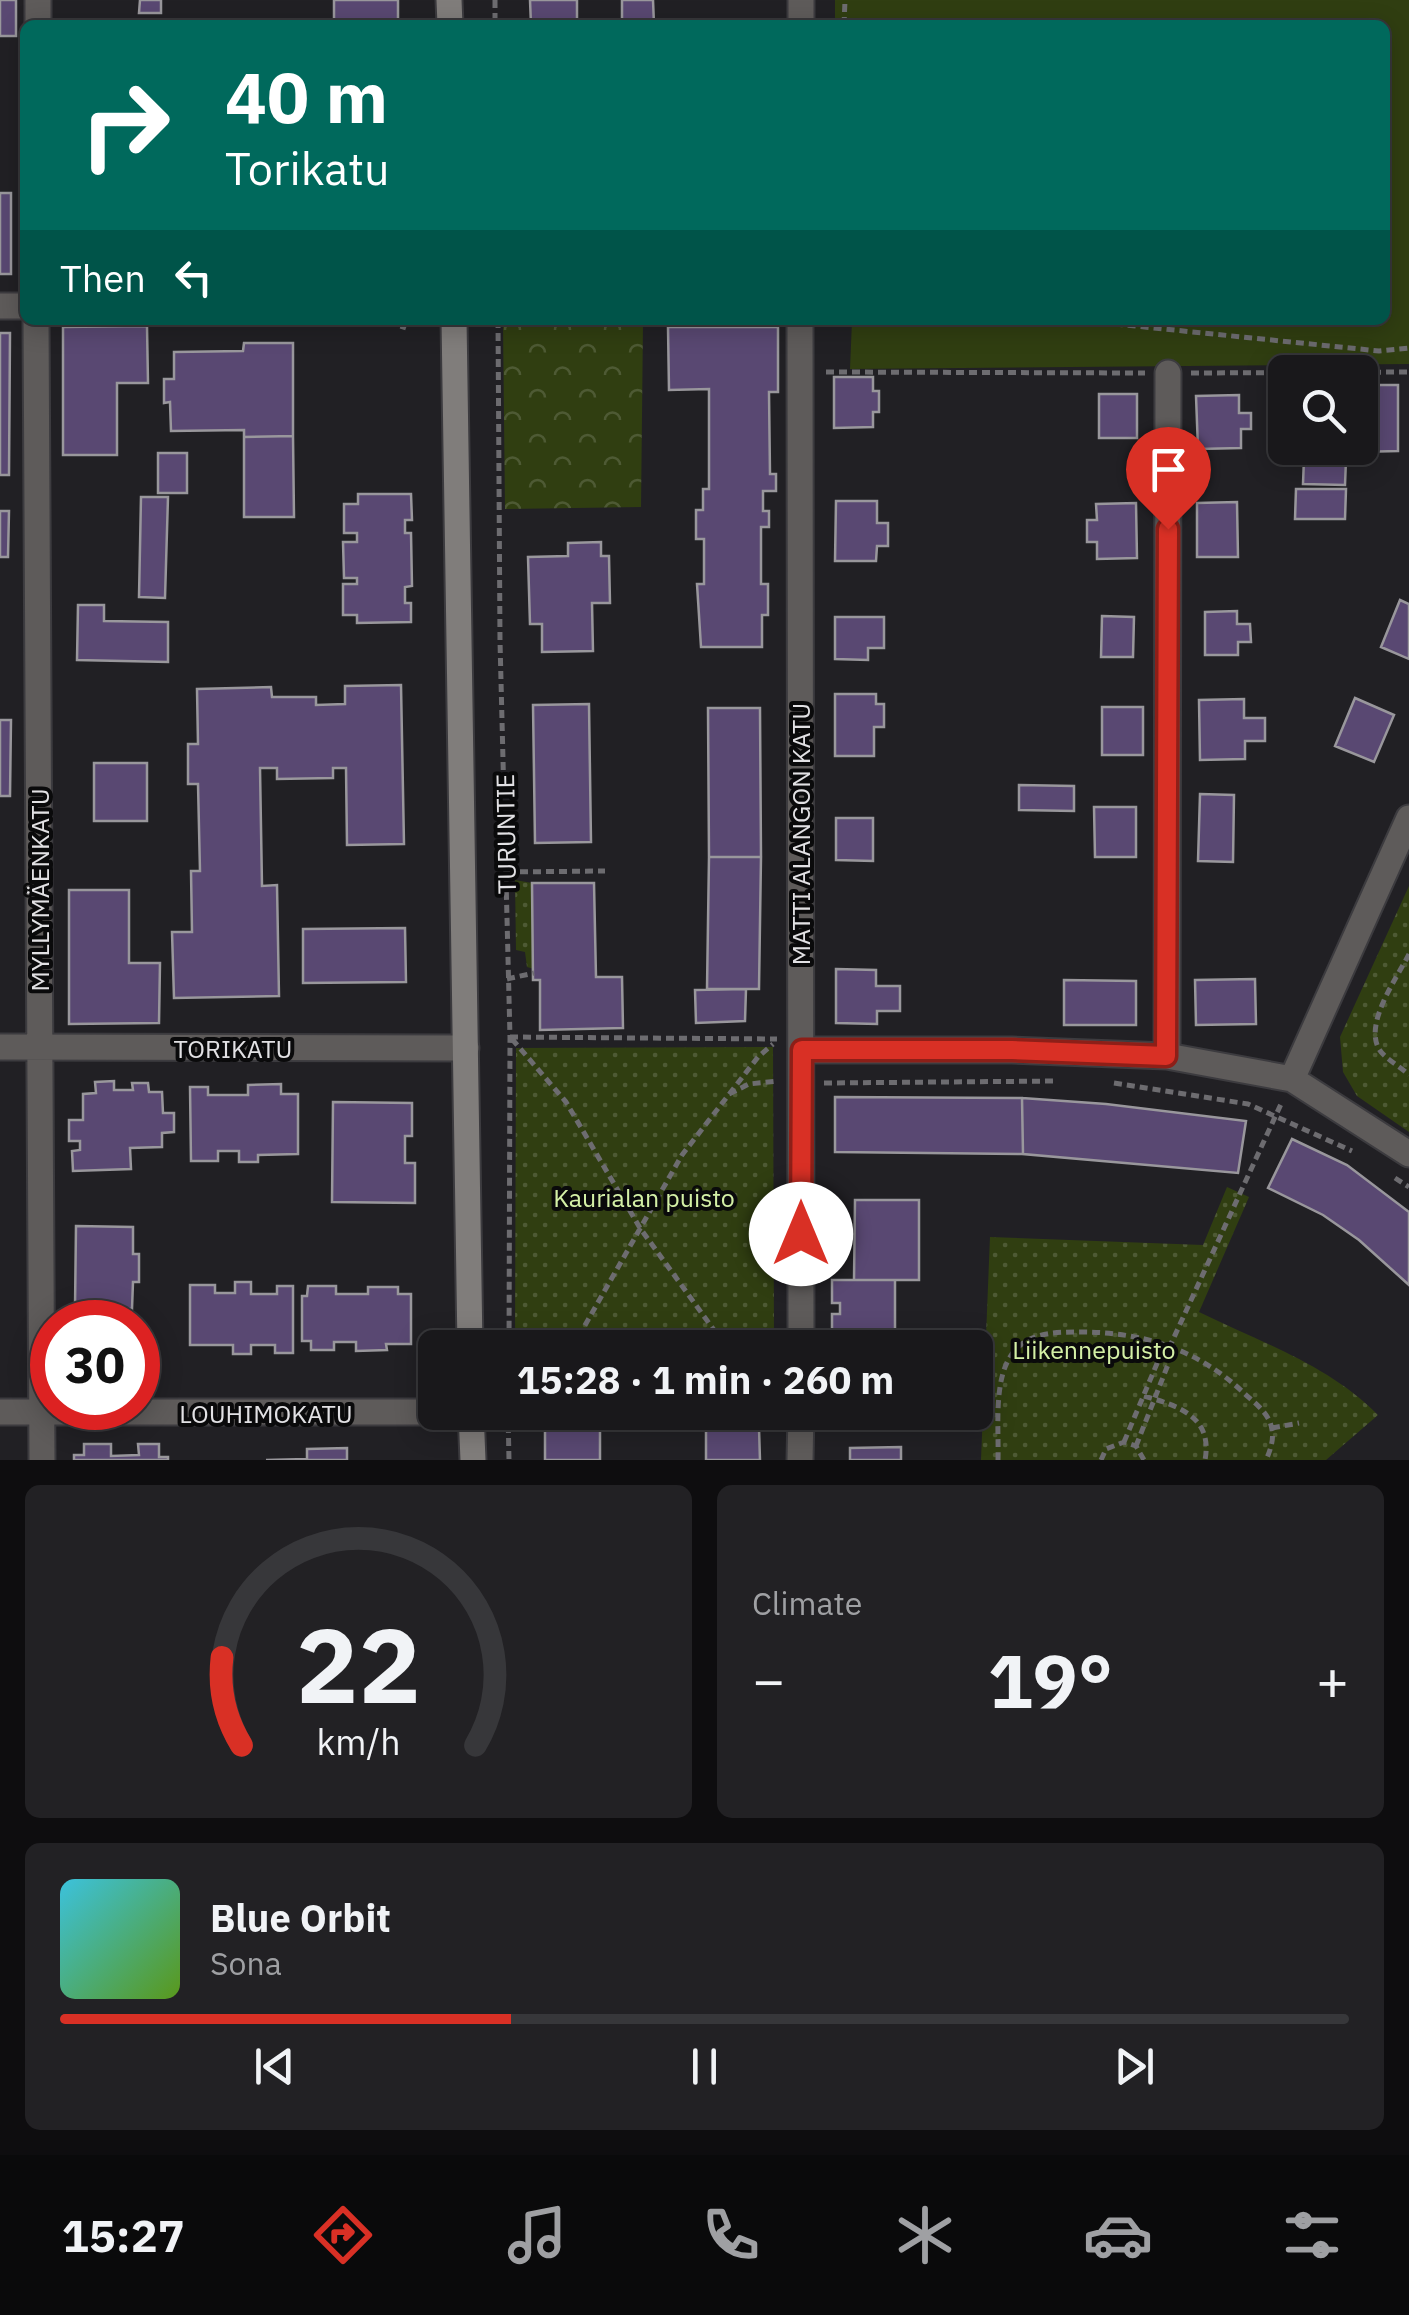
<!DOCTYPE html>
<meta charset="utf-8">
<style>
body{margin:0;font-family:"IBM Plex Sans",sans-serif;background:#222124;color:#f1f3f6;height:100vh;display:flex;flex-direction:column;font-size:38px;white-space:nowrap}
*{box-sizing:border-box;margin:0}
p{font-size:32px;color:#9fa0a3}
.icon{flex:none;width:55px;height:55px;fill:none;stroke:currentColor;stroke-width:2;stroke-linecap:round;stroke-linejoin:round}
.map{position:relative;height:1460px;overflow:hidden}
.drawer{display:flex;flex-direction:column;gap:25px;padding:25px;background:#0e0d0f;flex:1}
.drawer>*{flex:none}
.top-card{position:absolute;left:20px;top:20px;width:1370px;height:305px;border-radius:15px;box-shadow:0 5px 25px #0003,0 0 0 2px #37373a;background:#00695c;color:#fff;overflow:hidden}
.fabs{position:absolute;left:1268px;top:355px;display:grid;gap:20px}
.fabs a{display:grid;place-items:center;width:110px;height:110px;border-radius:15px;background:#19181b;box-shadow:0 5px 25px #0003,0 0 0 2px #37373a;font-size:50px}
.speed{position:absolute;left:30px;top:1300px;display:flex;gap:20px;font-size:50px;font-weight:700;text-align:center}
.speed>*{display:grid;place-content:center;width:130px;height:130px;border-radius:50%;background:#19181b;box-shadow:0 5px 25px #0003,0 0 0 2px #37373a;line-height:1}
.speed .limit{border:15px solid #d22;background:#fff;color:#111}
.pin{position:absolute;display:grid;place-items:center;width:85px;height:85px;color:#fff;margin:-102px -42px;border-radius:50% 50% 50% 0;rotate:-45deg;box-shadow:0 0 10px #0007}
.pin .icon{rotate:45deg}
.me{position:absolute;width:110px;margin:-55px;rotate:0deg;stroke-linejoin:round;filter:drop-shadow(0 0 8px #0008)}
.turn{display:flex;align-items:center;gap:35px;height:210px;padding:0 40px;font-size:45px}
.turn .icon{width:130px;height:130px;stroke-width:2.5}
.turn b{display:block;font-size:70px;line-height:85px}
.then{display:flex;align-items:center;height:95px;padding:0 40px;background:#0003;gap:20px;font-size:38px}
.big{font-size:75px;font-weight:700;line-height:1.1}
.drawer .card{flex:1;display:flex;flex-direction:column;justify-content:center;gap:15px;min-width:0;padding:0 35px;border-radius:15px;background:#222124}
.drawer .dial{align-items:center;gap:0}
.dial svg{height:260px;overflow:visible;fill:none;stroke:#37373a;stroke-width:7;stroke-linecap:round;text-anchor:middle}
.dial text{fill:#f1f3f6;stroke:none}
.song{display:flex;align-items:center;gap:30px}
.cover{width:120px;height:120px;border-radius:15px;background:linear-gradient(135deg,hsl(190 70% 55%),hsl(90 70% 35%))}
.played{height:10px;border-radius:5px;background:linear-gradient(90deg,#d93025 35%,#37373a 35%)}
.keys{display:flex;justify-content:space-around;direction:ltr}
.heat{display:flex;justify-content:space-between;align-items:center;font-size:55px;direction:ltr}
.drawer .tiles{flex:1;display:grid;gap:25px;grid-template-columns:1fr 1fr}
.card:last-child{grid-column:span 2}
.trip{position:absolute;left:418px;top:1330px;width:575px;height:100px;border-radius:15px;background:#19181b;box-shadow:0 5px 25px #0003,0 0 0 2px #37373a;font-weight:700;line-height:100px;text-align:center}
.dock{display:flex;height:160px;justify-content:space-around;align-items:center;background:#0a0a0b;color:#9fa0a3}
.dock .icon{width:70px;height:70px}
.dock .selected{color:#d93025}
.dock b{font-size:45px;color:#f1f3f6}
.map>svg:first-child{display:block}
.grass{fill:url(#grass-dots)}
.forest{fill:url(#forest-crowns)}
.pitch{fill:#303e11}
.building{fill:#594872;stroke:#99979c;stroke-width:2.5}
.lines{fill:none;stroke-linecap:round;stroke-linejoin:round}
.minor-casing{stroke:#3c3b3f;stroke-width:29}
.secondary-casing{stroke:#3c3b3f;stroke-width:29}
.path{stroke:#6d6c70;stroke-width:5;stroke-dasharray:8 5;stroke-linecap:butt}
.minor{stroke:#5e5b5a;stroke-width:25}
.secondary{stroke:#807d7b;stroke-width:25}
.route-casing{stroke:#8d1f18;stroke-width:25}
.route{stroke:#d93025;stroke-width:18}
.labels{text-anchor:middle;stroke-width:8;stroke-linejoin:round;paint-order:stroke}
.street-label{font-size:25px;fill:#e2e1e4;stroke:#0a0a0b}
.park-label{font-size:25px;fill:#d4f0a6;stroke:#0a0a0b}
</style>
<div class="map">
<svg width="1409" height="1460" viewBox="0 0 1409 1460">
<defs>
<pattern id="grass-dots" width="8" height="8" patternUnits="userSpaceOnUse" patternTransform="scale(2.5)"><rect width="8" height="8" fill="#303e11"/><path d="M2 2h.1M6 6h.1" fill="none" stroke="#4e5a34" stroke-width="1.8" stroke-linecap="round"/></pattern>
<pattern id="forest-crowns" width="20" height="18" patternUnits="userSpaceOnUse" patternTransform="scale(2.5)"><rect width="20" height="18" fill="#303e11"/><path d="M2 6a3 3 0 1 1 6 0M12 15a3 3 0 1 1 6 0" fill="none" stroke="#4e5a34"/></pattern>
</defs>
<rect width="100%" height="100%" fill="#212024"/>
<path class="grass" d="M 515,880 L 532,883 L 534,969 L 527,967 L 525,952 L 516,950 Z
M 1409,886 L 1409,1132 L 1357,1096 L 1343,1072 L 1340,1037 Z
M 773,1047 L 774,1347 L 515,1347 L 516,1048 Z
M 1227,1187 L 1249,1197 L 1199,1312 C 1260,1342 1329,1365 1378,1415 L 1326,1460 L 981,1460 L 990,1237 L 1203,1245 Z"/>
<path class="forest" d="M 643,323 L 641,507 L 505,509 L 503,324 Z"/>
<path class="pitch" d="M 835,0 L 1409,0 L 1409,364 L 850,369 L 852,320 L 1385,320 L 1385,25 L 835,25 Z"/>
<path class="building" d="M 0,0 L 16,0 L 16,36 L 0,36 Z
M 140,0 L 161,0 L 161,13 L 139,13 Z
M 334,0 L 398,0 L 398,25 L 345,25 L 345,21 L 334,21 Z
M 530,0 L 577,0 L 577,25 L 531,25 Z
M 622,0 L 653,0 L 654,25 L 622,25 Z
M 0,193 L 11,193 L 11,274 L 0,274 Z
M 147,326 L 148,383 L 117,383 L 117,455 L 63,455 L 63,327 Z
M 668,327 L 778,327 L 778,392 L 769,392 L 770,474 L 776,474 L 776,491 L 763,491 L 763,511 L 769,511 L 769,527 L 761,527 L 761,584 L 768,584 L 768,615 L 762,615 L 762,647 L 701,647 L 697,584 L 704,584 L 704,539 L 696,539 L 696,510 L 703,510 L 703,489 L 709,489 L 709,389 L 669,390 Z
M 0,333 L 10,333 L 9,475 L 0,475 Z
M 244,343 L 293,343 L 293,436 L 244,437 L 244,430 L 171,431 L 170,402 L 164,403 L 164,379 L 174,379 L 174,352 L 243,351 Z
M 834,377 L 873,377 L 873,391 L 879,391 L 879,412 L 873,412 L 873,427 L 834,428 Z
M 1360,385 L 1398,385 L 1398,451 L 1358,452 Z
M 1099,394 L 1137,394 L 1137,438 L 1099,438 Z
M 1239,395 L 1239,413 L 1251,413 L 1251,429 L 1241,429 L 1241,448 L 1198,449 L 1196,396 Z
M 293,436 L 294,517 L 244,517 L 244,437 Z
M 158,453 L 187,453 L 187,493 L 158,493 Z
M 1304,458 L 1346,460 L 1345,485 L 1303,484 Z
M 1296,489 L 1346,489 L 1345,519 L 1295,519 Z
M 358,494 L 411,494 L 412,520 L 405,520 L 405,533 L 411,533 L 412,586 L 405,587 L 405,603 L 411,603 L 411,622 L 357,623 L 357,615 L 343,615 L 343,584 L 357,584 L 357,578 L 344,578 L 343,542 L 357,542 L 357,533 L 344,533 L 344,504 L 358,504 Z
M 141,497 L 168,497 L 165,598 L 139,597 Z
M 836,501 L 877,501 L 877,523 L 888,523 L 888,546 L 877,546 L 876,561 L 835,561 Z
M 1237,502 L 1238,557 L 1197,557 L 1197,503 Z
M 1136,503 L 1137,558 L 1097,559 L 1097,542 L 1087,542 L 1087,520 L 1097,520 L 1096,504 Z
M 0,511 L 9,511 L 8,557 L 0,557 Z
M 601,542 L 601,556 L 609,556 L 610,603 L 592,603 L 593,651 L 542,652 L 542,624 L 530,624 L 528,557 L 568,556 L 568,543 Z
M 1400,600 L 1409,604 L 1409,659 L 1381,647 Z
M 78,605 L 104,605 L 104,621 L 168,622 L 168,662 L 77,660 Z
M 1237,611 L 1237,624 L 1250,624 L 1251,642 L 1238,642 L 1238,655 L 1205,655 L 1205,612 Z
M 1102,616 L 1134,617 L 1133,657 L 1101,657 Z
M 835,617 L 884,617 L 884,648 L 868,648 L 868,660 L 835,659 Z
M 401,685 L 404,844 L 347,845 L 346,768 L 333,768 L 333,778 L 277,779 L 277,768 L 260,768 L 262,886 L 277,885 L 279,996 L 174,998 L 172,932 L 192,932 L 191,871 L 200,871 L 198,784 L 188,784 L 188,744 L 198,744 L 197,689 L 271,687 L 272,697 L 316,697 L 316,705 L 345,704 L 345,686 Z
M 835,694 L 876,694 L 876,704 L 884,704 L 884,727 L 874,727 L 874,756 L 835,756 Z
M 1355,698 L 1394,715 L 1374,762 L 1335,746 Z
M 1244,699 L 1244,718 L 1265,718 L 1265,741 L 1245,741 L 1245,759 L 1200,760 L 1199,700 Z
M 589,704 L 591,842 L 535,843 L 533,705 Z
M 1102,707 L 1143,707 L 1143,755 L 1102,755 Z
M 708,708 L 760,708 L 761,857 L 709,857 Z
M 0,720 L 11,720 L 10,796 L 0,796 Z
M 94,763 L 147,763 L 147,821 L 94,821 Z
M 1019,785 L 1074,786 L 1074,811 L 1019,810 Z
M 1200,794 L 1234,795 L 1233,862 L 1198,861 Z
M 1094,807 L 1136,807 L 1136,857 L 1095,857 Z
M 836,818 L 873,818 L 873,861 L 836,860 Z
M 709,857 L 761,857 L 759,989 L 707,989 Z
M 532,883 L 594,883 L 596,977 L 622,977 L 623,1028 L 540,1030 L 540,980 L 533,980 Z
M 69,890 L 129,890 L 129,963 L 160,963 L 159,1023 L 69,1024 Z
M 405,928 L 406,982 L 303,983 L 303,929 Z
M 836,969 L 876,970 L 876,986 L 900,986 L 900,1011 L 877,1011 L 877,1024 L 836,1023 Z
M 1255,979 L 1256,1024 L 1196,1025 L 1195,980 Z
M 1064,980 L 1136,981 L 1136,1025 L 1064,1025 Z
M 746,989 L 745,1021 L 696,1023 L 695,990 Z
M 114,1081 L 114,1090 L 133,1090 L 132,1083 L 148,1083 L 149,1092 L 162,1092 L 163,1113 L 174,1113 L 174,1132 L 162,1133 L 162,1147 L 130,1148 L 131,1169 L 73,1171 L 72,1151 L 80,1150 L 80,1141 L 69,1141 L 69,1120 L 83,1120 L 83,1094 L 96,1093 L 95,1082 Z
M 281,1084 L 281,1094 L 298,1094 L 298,1154 L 258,1155 L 258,1162 L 239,1162 L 239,1151 L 218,1151 L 218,1161 L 191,1161 L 190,1087 L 208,1087 L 208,1095 L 248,1095 L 248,1085 Z
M 835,1097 L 1022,1098 L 1023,1154 L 835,1152 Z
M 1022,1098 L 1106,1104 L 1246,1121 L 1238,1173 L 1023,1154 Z
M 333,1102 L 412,1103 L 412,1136 L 405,1136 L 405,1163 L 415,1163 L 415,1203 L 332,1202 Z
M 1292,1139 L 1347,1165 L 1409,1212 L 1409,1285 L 1359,1240 L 1323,1215 L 1268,1188 Z
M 855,1200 L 919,1200 L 919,1280 L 854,1280 Z
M 76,1226 L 133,1227 L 133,1254 L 139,1254 L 139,1282 L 133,1282 L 132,1309 L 75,1308 Z
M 832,1280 L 895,1280 L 895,1348 L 832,1348 L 832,1314 L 840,1314 L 840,1303 L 832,1303 Z
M 235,1282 L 251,1282 L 251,1294 L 277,1294 L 277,1286 L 293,1286 L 293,1353 L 275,1353 L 275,1345 L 251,1345 L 251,1354 L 233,1354 L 233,1345 L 190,1345 L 190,1285 L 215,1285 L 215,1293 L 235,1293 Z
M 308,1286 L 336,1286 L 336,1294 L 368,1294 L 368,1287 L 398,1287 L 398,1294 L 411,1294 L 411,1344 L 386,1344 L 387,1350 L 356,1351 L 356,1342 L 334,1342 L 334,1350 L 311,1350 L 311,1341 L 302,1341 L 302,1296 L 307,1296 Z
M 600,1428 L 600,1460 L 545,1460 L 545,1429 Z
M 706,1428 L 759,1428 L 760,1460 L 706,1460 Z
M 84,1444 L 111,1444 L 111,1456 L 139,1455 L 138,1444 L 159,1444 L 159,1457 L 168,1457 L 168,1460 L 74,1460 L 74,1455 L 84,1455 Z
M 901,1447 L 901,1460 L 850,1460 L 850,1448 Z
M 347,1448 L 347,1460 L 266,1460 L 307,1459 L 307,1449 Z"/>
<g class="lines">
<g class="minor-casing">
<path id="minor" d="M 38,25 L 38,0
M 801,25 L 801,0
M 0,306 L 25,306
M 36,320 L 42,1460
M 800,320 L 801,1348
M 0,1047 L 466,1048
M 802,1050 L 1012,1050 L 1167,1056 L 1292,1079 L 1409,1154
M 1167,1056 L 1168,373
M 1292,1079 L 1409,818
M 0,1412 L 471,1412
M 800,1460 L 801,1412"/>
</g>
<g class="secondary-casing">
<path id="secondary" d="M 449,0 L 450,25
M 454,320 L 470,1348
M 471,1412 L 473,1460"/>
</g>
<path class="path" d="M 495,0 L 495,25
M 844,25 L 845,0
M 63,320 L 391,323 L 406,328
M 498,320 L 500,641 L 510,1037 L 509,1348
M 1076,320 L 1379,351 L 1409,348
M 826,372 L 1145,373
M 1191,373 L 1409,372
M 507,872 L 605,871
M 1409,954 C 1397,978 1364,1023 1379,1049 C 1385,1059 1400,1066 1409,1075
M 507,979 L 534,973
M 510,1037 L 777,1039
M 512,1039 L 566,1102 L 640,1228 L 727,1348
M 824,1083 L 1058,1081
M 1114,1083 L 1248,1104 L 1352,1151
M 729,1094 L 749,1084 L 778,1081
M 1395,1178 L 1409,1187
M 572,1348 L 682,1155 L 758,1057 L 773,1044
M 1144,1396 C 1179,1406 1213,1417 1205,1460
M 508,1412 L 509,1460
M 1272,1428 L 1299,1423
M 1124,1442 L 1161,1354 L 1170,1346
M 1136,1446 L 1171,1357 L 1170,1346 L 1281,1104
M 998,1460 C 999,1429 993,1380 1012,1354 C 1026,1334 1052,1332 1075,1332 C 1140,1331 1197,1348 1245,1394 C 1256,1404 1270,1414 1272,1430 C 1274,1440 1270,1451 1266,1460
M 1101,1460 L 1106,1449 L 1124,1442 L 1136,1446 L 1144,1460"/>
<use href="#minor" class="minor"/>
<use href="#secondary" class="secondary"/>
</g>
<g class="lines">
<g class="route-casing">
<path id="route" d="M 801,1234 L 802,1050 L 1012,1050 L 1166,1056 L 1168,529"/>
</g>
<use href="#route" class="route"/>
</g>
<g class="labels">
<g class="street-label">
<text transform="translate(506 834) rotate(-91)" y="9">TURUNTIE</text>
<text transform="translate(801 834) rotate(-90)" y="9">MATTI ALANGON KATU</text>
<text transform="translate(40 890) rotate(-90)" y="9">MYLLYMÄENKATU</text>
<text x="233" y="1058">TORIKATU</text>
<text x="266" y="1423">LOUHIMOKATU</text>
</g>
<g class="park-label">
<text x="644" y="1207">Kaurialan puisto</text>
<text x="1094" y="1359">Liikennepuisto</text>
</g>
</g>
</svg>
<div class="fabs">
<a><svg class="icon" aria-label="search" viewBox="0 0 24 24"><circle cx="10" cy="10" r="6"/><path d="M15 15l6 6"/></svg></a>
</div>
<div class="speed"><div class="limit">30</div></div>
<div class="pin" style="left:1168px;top:529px;background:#d93025"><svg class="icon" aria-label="arrive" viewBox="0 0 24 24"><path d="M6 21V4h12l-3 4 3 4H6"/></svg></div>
<svg class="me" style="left:801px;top:1234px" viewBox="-20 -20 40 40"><circle r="19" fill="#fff"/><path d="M0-13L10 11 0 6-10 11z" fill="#d93025"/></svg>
<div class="trip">15:28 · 1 min · 260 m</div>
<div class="top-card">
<div class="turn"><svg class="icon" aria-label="right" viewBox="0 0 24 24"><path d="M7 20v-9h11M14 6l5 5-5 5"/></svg><div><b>40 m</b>Torikatu</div></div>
<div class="then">Then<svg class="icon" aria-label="left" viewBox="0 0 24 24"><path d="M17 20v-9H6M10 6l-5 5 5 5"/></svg></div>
</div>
</div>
<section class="drawer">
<div class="tiles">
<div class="card dial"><svg viewBox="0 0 100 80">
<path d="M14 69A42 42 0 1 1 86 69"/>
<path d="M14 69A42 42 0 0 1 8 42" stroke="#d93025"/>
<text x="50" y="56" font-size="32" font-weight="700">22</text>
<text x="50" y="72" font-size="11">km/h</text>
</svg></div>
<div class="card"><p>Climate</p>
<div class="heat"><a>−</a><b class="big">19°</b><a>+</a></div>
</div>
<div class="card">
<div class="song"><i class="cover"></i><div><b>Blue Orbit</b><p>Sona</p></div></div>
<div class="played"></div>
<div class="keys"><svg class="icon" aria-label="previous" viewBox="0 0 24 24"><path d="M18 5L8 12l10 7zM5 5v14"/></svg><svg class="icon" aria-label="pause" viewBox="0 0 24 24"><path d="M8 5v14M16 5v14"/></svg><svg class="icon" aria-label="next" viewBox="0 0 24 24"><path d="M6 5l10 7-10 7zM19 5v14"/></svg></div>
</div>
</div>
</section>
<nav class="dock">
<b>15:27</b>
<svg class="icon selected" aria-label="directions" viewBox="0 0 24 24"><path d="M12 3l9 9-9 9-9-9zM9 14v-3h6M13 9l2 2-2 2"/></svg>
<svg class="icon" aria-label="music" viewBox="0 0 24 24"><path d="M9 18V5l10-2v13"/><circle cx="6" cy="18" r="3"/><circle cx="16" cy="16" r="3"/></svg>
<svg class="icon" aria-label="phone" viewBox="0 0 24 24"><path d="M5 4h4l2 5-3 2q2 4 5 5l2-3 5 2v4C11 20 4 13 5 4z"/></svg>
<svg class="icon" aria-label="climate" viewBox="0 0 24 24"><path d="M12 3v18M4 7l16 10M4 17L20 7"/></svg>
<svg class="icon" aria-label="car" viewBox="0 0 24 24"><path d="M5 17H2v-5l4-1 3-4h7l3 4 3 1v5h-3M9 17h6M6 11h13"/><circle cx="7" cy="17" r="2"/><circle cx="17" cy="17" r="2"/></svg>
<svg class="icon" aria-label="filters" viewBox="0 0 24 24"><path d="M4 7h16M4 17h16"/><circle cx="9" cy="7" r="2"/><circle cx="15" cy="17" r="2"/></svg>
</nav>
